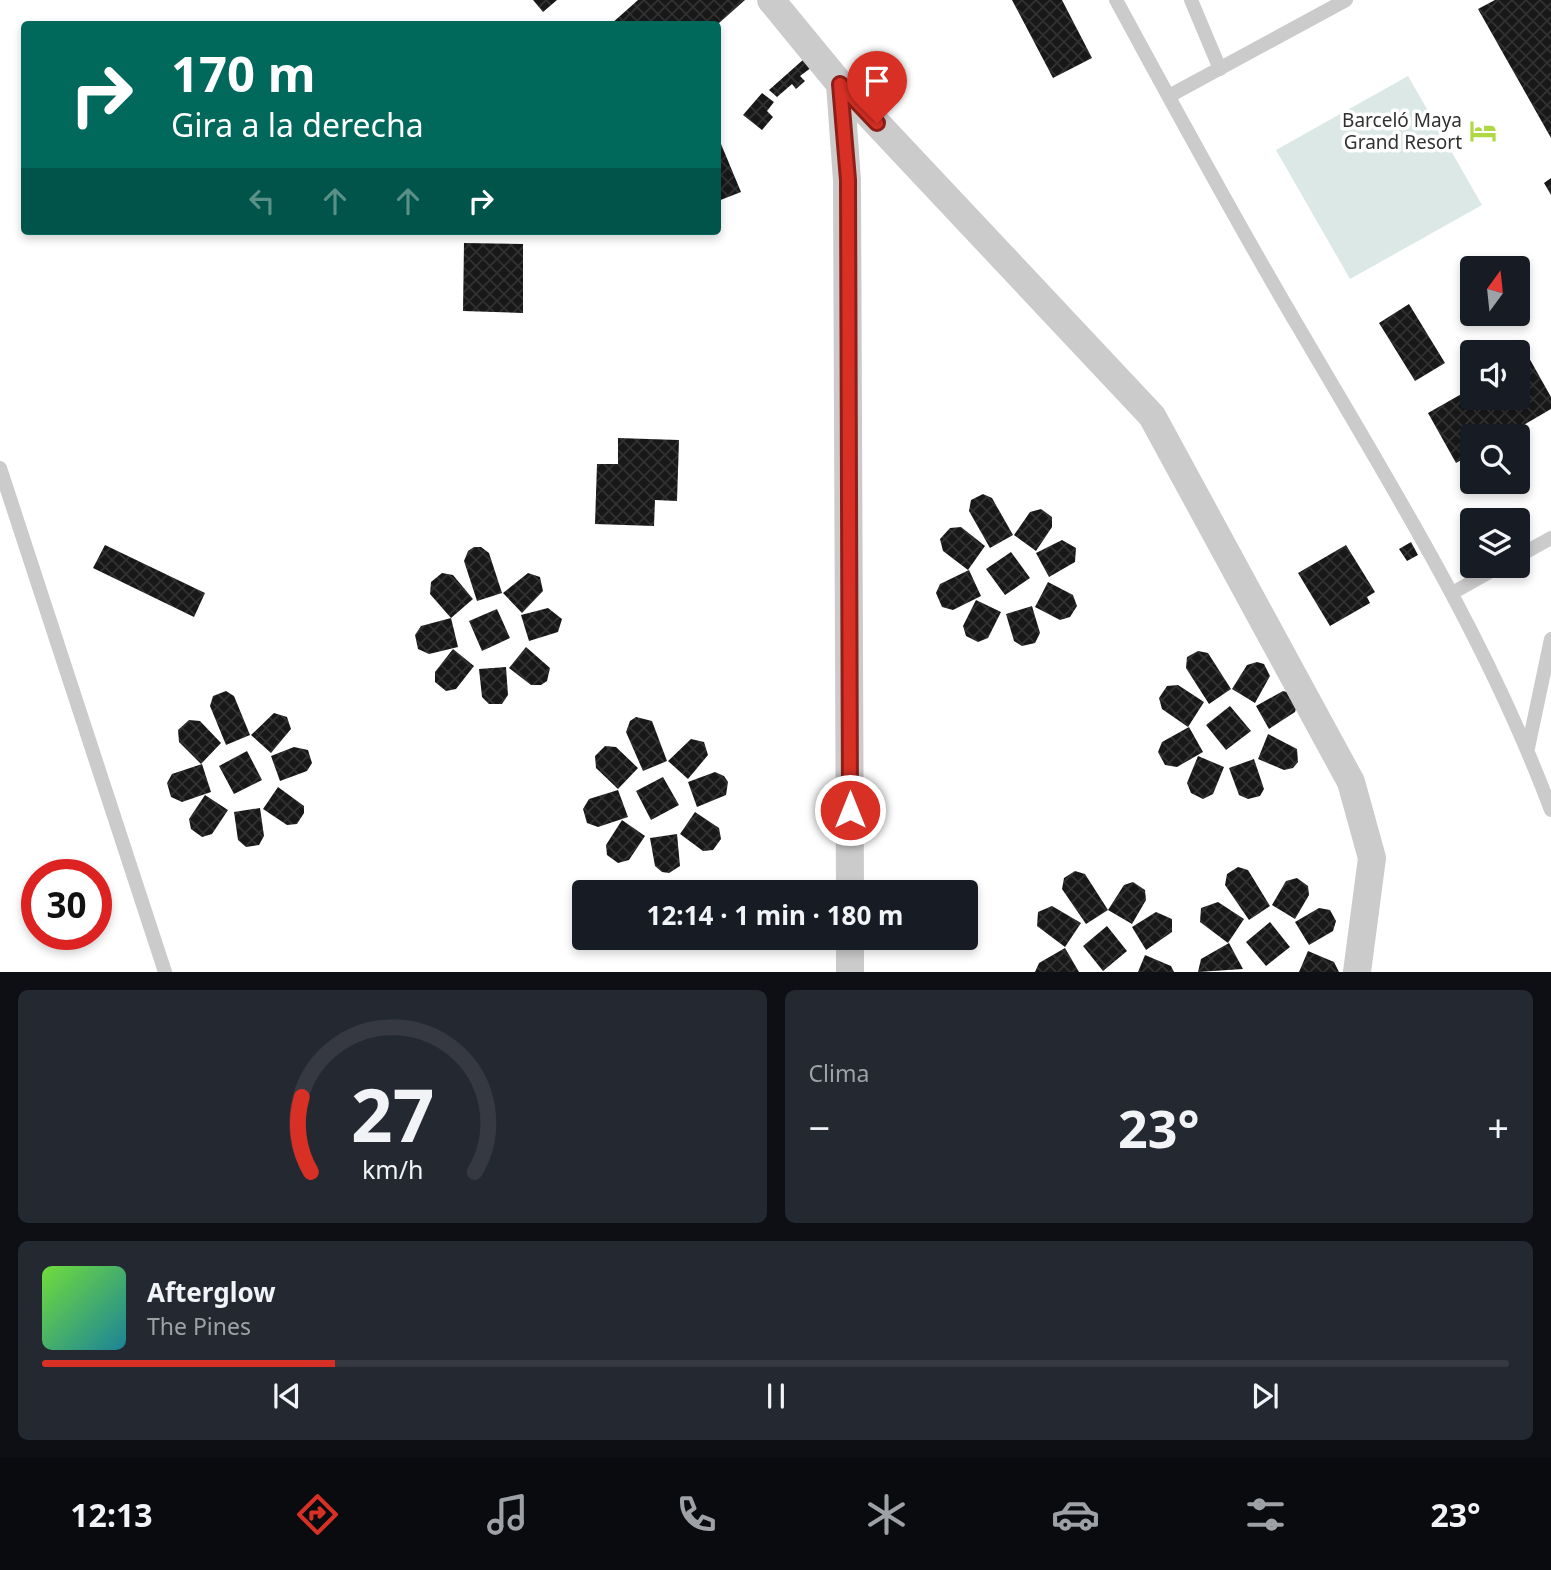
<!DOCTYPE html>
<html lang="es">
<meta charset="utf-8">
<style>
body{margin:0;font-family:"Noto Sans",sans-serif;background:#242831;color:#f1f3f6;height:100vh;display:flex;flex-direction:column;font-size:26px;white-space:nowrap}
*{box-sizing:border-box;margin:0}
p{font-size:23px;color:#9ea1a6}
.icon{flex:none;width:38px;height:38px;fill:none;stroke:currentColor;stroke-width:2;stroke-linecap:round;stroke-linejoin:round}
.map{position:relative;height:972px;overflow:hidden}
.sheet{display:flex;flex-direction:column;gap:18px;padding:18px;background:#0d0f14;flex:1}
.sheet>*{flex:none}
.hud{position:absolute;left:21px;top:21px;width:700px;height:214px;border-radius:7px;box-shadow:0 4px 10px #0003;background:#00695c;color:#fff;overflow:hidden}
.needle{width:46px;rotate:15deg}
.controls{position:absolute;left:1460px;top:256px;display:grid;gap:14px}
.controls a{display:grid;place-items:center;width:70px;height:70px;border-radius:7px;background:#171b24;box-shadow:0 4px 10px #0003;font-size:35px}
.speed{position:absolute;left:21px;top:859px;display:flex;gap:14px;font-size:35px;font-weight:700;text-align:center}
.speed>*{display:grid;place-content:center;width:91px;height:91px;border-radius:50%;background:#171b24;box-shadow:0 4px 10px #0003;line-height:1}
.speed .limit{border:10px solid #d22;background:#fff;color:#111}
.pin{position:absolute;display:grid;place-items:center;width:60px;height:60px;color:#fff;margin:-72px -30px;border-radius:50% 50% 50% 0;rotate:-45deg;box-shadow:0 0 7px #0007}
.pin .icon{rotate:45deg}
.me{position:absolute;width:77px;margin:-38px;rotate:0deg;stroke-linejoin:round;filter:drop-shadow(0 0 5px #0008)}
.turn{display:flex;align-items:center;gap:24px;height:147px;padding:0 35px;font-size:32px}
.turn .icon{width:91px;height:91px;stroke-width:2.5}
.turn b{display:block;font-size:49px;line-height:60px}
.lanes{display:flex;align-items:center;height:66px;padding:0 35px;background:#0003;justify-content:center;gap:35px;direction:ltr}
.lanes .off{opacity:.35}
.big{font-size:52px;font-weight:700;line-height:1.1}
.sheet .widget{flex:1;display:flex;flex-direction:column;justify-content:center;gap:10px;min-width:0;padding:0 24px;border-radius:10px;background:#242831}
.sheet .dial{align-items:center;gap:0}
.dial svg{height:182px;overflow:visible;fill:none;stroke:#363941;stroke-width:7;stroke-linecap:round;text-anchor:middle}
.dial text{fill:#f1f3f6;stroke:none}
.song{display:flex;align-items:center;gap:21px}
.cover{width:84px;height:84px;border-radius:10px;background:linear-gradient(135deg,hsl(100 70% 55%),hsl(190 70% 35%))}
.played{height:7px;border-radius:4px;background:linear-gradient(90deg,#d93025 20%,#363941 20%)}
.keys{display:flex;justify-content:space-around;direction:ltr}
.heat{display:flex;justify-content:space-between;align-items:center;font-size:38px;direction:ltr}
.sheet .tiles{flex:1;display:grid;gap:18px;grid-template-columns:1fr 1fr}
.widget:last-child{grid-column:span 2}
.trip{position:absolute;left:572px;top:880px;width:406px;height:70px;border-radius:7px;background:#171b24;box-shadow:0 4px 10px #0003;font-weight:700;line-height:70px;text-align:center}
.menu{display:flex;height:112px;justify-content:space-around;align-items:center;background:#090b0e;color:#9ea1a6}
.menu .icon{width:49px;height:49px}
.menu .active{color:#d93025}
.menu b{font-size:32px;color:#f1f3f6}
.map>svg:first-child{display:block}
.pitch{fill:#dbe8e5}
.building{fill:url(#building-cross-hatch)}
.lines{fill:none;stroke-linecap:round;stroke-linejoin:round}
.lane{stroke:#cbcbcb;stroke-width:14}
.street{stroke:#cbcbcb;stroke-width:28}
.route-casing{stroke:#8d1f18;stroke-width:18}
.route{stroke:#d93025;stroke-width:12}
.labels{text-anchor:middle;stroke-width:7;stroke-linejoin:round;paint-order:stroke}
.poi-label{font-size:19px;fill:#313131;stroke:#fff;text-anchor:end}
</style>
<div class="map">
<svg width="1551" height="972" viewBox="0 0 1551 972">
<defs>
<pattern id="building-cross-hatch" width="8" height="8" patternUnits="userSpaceOnUse" patternTransform="scale(1.75)"><rect width="8" height="8" fill="#181818"/><path d="M0 0l8 8M0 8l8-8" fill="none" stroke="#313131"/></pattern>
</defs>
<rect width="100%" height="100%" fill="#fff"/>
<path class="pitch" d="M 1408,76 L 1482,205 L 1350,279 L 1276,150 Z"/>
<path class="building" d="M 533,0 L 557,0 L 543,12 Z
M 638,0 L 745,0 L 718,24 L 611,24 Z
M 1012,0 L 1062,0 L 1092,58 L 1053,78 Z
M 1495,0 L 1551,0 L 1551,138 L 1478,9 Z
M 804,59 L 812,67 L 800,76 L 805,81 L 796,89 L 792,84 L 777,97 L 769,90 Z
M 762,93 L 774,102 L 767,111 L 773,117 L 762,130 L 743,115 Z
M 721,144 L 741,192 L 718,201 L 718,146 Z
M 1551,178 L 1551,195 L 1544,183 Z
M 464,243 L 523,244 L 523,313 L 463,311 Z
M 1409,304 L 1445,363 L 1415,381 L 1379,323 Z
M 1528,356 L 1551,397 L 1551,409 L 1505,436 L 1472,436 L 1472,454 L 1456,463 L 1428,413 L 1472,388 L 1472,397 L 1517,397 L 1517,362 Z
M 618,438 L 679,440 L 677,501 L 655,500 L 654,526 L 595,524 L 597,464 L 618,464 Z
M 983,494 L 992,498 L 1013,535 L 990,548 L 969,511 L 971,500 Z
M 1041,509 L 1052,517 L 1052,527 L 1036,551 L 1014,535 L 1030,512 Z
M 950,528 L 961,527 L 985,546 L 968,570 L 943,551 L 940,539 Z
M 1062,540 L 1076,548 L 1075,562 L 1049,577 L 1036,553 Z
M 1411,542 L 1418,555 L 1407,561 L 1399,549 Z
M 105,545 L 205,593 L 194,617 L 93,568 Z
M 1346,545 L 1375,592 L 1367,597 L 1370,603 L 1330,626 L 1298,573 Z
M 474,547 L 481,547 L 489,553 L 502,593 L 477,601 L 464,561 L 468,551 Z
M 1011,552 L 1030,578 L 1005,595 L 986,569 Z
M 969,570 L 981,596 L 953,610 L 942,607 L 936,593 L 940,584 Z
M 442,573 L 453,575 L 473,599 L 451,618 L 430,594 L 431,582 Z
M 528,573 L 540,577 L 543,591 L 522,613 L 503,593 Z
M 1048,582 L 1073,595 L 1077,606 L 1070,617 L 1060,620 L 1035,607 Z
M 976,600 L 1001,612 L 988,638 L 978,642 L 966,636 L 963,626 Z
M 1032,606 L 1040,633 L 1035,643 L 1022,646 L 1014,641 L 1006,614 Z
M 548,608 L 562,619 L 558,632 L 529,641 L 521,615 Z
M 497,609 L 510,638 L 482,651 L 469,621 Z
M 451,618 L 458,647 L 429,654 L 418,649 L 415,635 L 421,626 Z
M 526,647 L 550,668 L 547,681 L 541,685 L 531,685 L 509,668 Z
M 453,649 L 474,666 L 456,689 L 446,691 L 435,682 L 435,672 Z
M 1198,651 L 1208,653 L 1231,689 L 1209,704 L 1186,668 L 1187,657 Z
M 1257,662 L 1264,664 L 1270,676 L 1255,703 L 1232,689 L 1247,665 Z
M 506,667 L 508,695 L 502,704 L 489,704 L 482,697 L 479,669 Z
M 1167,686 L 1178,685 L 1204,702 L 1188,727 L 1162,709 L 1159,698 Z
M 226,691 L 234,696 L 250,735 L 226,745 L 210,706 L 213,696 Z
M 1283,691 L 1290,693 L 1297,705 L 1295,712 L 1269,729 L 1256,706 Z
M 1230,706 L 1251,731 L 1226,750 L 1206,725 Z
M 274,713 L 287,717 L 291,729 L 271,753 L 251,735 Z
M 636,717 L 652,721 L 667,761 L 643,771 L 626,732 L 630,721 Z
M 189,720 L 200,721 L 221,743 L 201,764 L 179,742 L 178,730 Z
M 1189,727 L 1203,752 L 1177,767 L 1165,765 L 1158,752 L 1162,742 Z
M 1268,734 L 1297,749 L 1298,762 L 1293,768 L 1284,770 L 1258,759 Z
M 691,739 L 704,742 L 708,755 L 688,779 L 668,761 Z
M 605,746 L 616,747 L 638,768 L 618,789 L 596,768 L 595,756 Z
M 294,747 L 308,750 L 312,763 L 307,771 L 280,781 L 271,756 Z
M 247,751 L 262,780 L 234,794 L 219,766 Z
M 1198,756 L 1224,767 L 1213,794 L 1203,799 L 1191,793 L 1187,783 Z
M 1254,759 L 1264,789 L 1260,796 L 1248,799 L 1239,795 L 1229,768 Z
M 202,764 L 211,792 L 182,802 L 171,797 L 167,783 L 172,774 Z
M 715,772 L 724,776 L 728,782 L 726,795 L 697,807 L 688,782 Z
M 663,777 L 679,805 L 651,820 L 636,791 Z
M 278,787 L 304,806 L 304,813 L 297,824 L 287,825 L 263,809 Z
M 618,790 L 628,817 L 598,827 L 587,823 L 583,809 L 589,799 Z
M 205,795 L 228,810 L 212,834 L 202,837 L 191,829 L 189,819 Z
M 260,808 L 264,836 L 259,845 L 246,847 L 238,840 L 234,812 Z
M 695,812 L 719,828 L 721,839 L 713,850 L 703,851 L 680,834 Z
M 622,820 L 645,836 L 629,860 L 618,863 L 607,855 L 606,845 Z
M 677,834 L 680,866 L 669,873 L 662,872 L 655,866 L 650,838 Z
M 1238,867 L 1248,870 L 1270,906 L 1249,920 L 1225,885 L 1227,874 Z
M 1075,871 L 1085,874 L 1108,910 L 1086,924 L 1062,889 L 1064,878 Z
M 1297,878 L 1308,886 L 1309,895 L 1295,919 L 1272,905 L 1286,881 Z
M 1133,882 L 1145,890 L 1146,900 L 1132,924 L 1108,910 L 1124,885 Z
M 1218,902 L 1244,919 L 1228,943 L 1200,922 L 1201,908 Z
M 1052,906 L 1081,923 L 1065,947 L 1037,926 L 1038,912 Z
M 1319,908 L 1330,910 L 1336,921 L 1333,931 L 1309,945 L 1295,922 Z
M 1156,912 L 1172,919 L 1172,932 L 1146,950 L 1132,927 Z
M 1270,922 L 1290,947 L 1266,966 L 1246,942 Z
M 1107,926 L 1127,951 L 1103,971 L 1083,946 Z
M 1229,943 L 1243,969 L 1198,972 L 1201,959 Z
M 1065,948 L 1079,972 L 1035,972 L 1039,963 Z
M 1308,951 L 1334,962 L 1339,972 L 1299,972 Z
M 1145,955 L 1171,966 L 1174,972 L 1138,972 Z"/>
<g class="lines">
<path class="lane" d="M 1116,0 C 1176,110 1235,220 1299,328 C 1392,487 1486,637 1551,810
M 1191,0 L 1220,69
M 1169,96 L 1346,0
M 0,468 L 165,972
M 1517,557 L 1551,538
M 1454,592 L 1502,565
M 1528,748 L 1551,639"/>
<path class="street" d="M 771,0 L 840,84 L 1152,416 L 1351,782 L 1372,858 L 1357,972
M 840,84 L 847,180 L 850,892
M 850,938 L 850,972"/>
</g>
<g class="lines">
<g class="route-casing">
<path id="route" d="M 850,810 L 848,180 L 840,84 L 877,123"/>
</g>
<use href="#route" class="route"/>
</g>
<defs>
<g id="hotel-bare" transform="scale(2.1)"><path d="M-6-4.5h1.5V1H6V5H4.5V3h-9V5H-6ZM-4 0a1.8 1.8 0 1 1 3.6 0ZM.5 0V-2.5h3Q6-2.5 6 0Z" fill="#afd844" stroke="#fff" stroke-width="2.5" paint-order="stroke"/></g>
</defs>
<g fill-rule="evenodd">
<use href="#hotel-bare" x="1483" y="131"/>
</g>
<g class="labels">
<g class="poi-label">
<text x="1462" y="127">Barceló Maya<tspan x="1462" dy="22">Grand Resort</tspan></text>
</g>
</g>
</svg>
<div class="controls">
<a><svg class="needle" viewBox="-14 -14 28 28"><path d="M0-13l5 13h-10z" fill="#e53935"/><path d="M0 13l5-13h-10z" fill="#9ea1a6"/></svg></a>
<a><svg class="icon" aria-label="sound" viewBox="0 0 24 24"><path d="M4 9h4l5-4v14l-5-4H4zM17 9q2 3 0 6"/></svg></a>
<a><svg class="icon" aria-label="search" viewBox="0 0 24 24"><circle cx="10" cy="10" r="6"/><path d="M15 15l6 6"/></svg></a>
<a><svg class="icon" aria-label="layers" viewBox="0 0 24 24"><path d="M12 4l9 5-9 5-9-5zM3 14l9 5 9-5"/></svg></a>
</div>
<div class="speed"><div class="limit">30</div></div>
<div class="pin" style="left:877px;top:123px;background:#d93025"><svg class="icon" aria-label="arrive" viewBox="0 0 24 24"><path d="M6 21V4h12l-3 4 3 4H6"/></svg></div>
<svg class="me" style="left:850px;top:810px" viewBox="-20 -20 40 40"><circle r="17" fill="#d93025" stroke="#fff" stroke-width="3"/><path d="M0-11L8 9 0 5-8 9z" fill="#fff"/></svg>
<div class="trip">12:14 · 1 min · 180 m</div>
<div class="hud">
<div class="turn"><svg class="icon" aria-label="right" viewBox="0 0 24 24"><path d="M7 20v-9h11M14 6l5 5-5 5"/></svg><div><b>170 m</b>Gira a la derecha</div></div>
<div class="lanes"><svg class="icon off" aria-label="left" viewBox="0 0 24 24"><path d="M17 20v-9H6M10 6l-5 5 5 5"/></svg><svg class="icon off" aria-label="ahead" viewBox="0 0 24 24"><path d="M12 20V5M6 11l6-6 6 6"/></svg><svg class="icon off" aria-label="ahead" viewBox="0 0 24 24"><path d="M12 20V5M6 11l6-6 6 6"/></svg><svg class="icon" aria-label="right" viewBox="0 0 24 24"><path d="M7 20v-9h11M14 6l5 5-5 5"/></svg></div>
</div>
</div>
<section class="sheet">
<div class="tiles">
<div class="widget dial"><svg viewBox="0 0 100 80">
<path d="M14 69A42 42 0 1 1 86 69"/>
<path d="M14 69A42 42 0 0 1 10 36" stroke="#d93025"/>
<text x="50" y="56" font-size="32" font-weight="700">27</text>
<text x="50" y="72" font-size="11">km/h</text>
</svg></div>
<div class="widget"><p>Clima</p>
<div class="heat"><a>−</a><b class="big">23°</b><a>+</a></div>
</div>
<div class="widget">
<div class="song"><i class="cover"></i><div><b>Afterglow</b><p>The Pines</p></div></div>
<div class="played"></div>
<div class="keys"><svg class="icon" aria-label="previous" viewBox="0 0 24 24"><path d="M18 5L8 12l10 7zM5 5v14"/></svg><svg class="icon" aria-label="pause" viewBox="0 0 24 24"><path d="M8 5v14M16 5v14"/></svg><svg class="icon" aria-label="next" viewBox="0 0 24 24"><path d="M6 5l10 7-10 7zM19 5v14"/></svg></div>
</div>
</div>
</section>
<nav class="menu">
<b>12:13</b>
<svg class="icon active" aria-label="directions" viewBox="0 0 24 24"><path d="M12 3l9 9-9 9-9-9zM9 14v-3h6M13 9l2 2-2 2"/></svg>
<svg class="icon" aria-label="music" viewBox="0 0 24 24"><path d="M9 18V5l10-2v13"/><circle cx="6" cy="18" r="3"/><circle cx="16" cy="16" r="3"/></svg>
<svg class="icon" aria-label="phone" viewBox="0 0 24 24"><path d="M5 4h4l2 5-3 2q2 4 5 5l2-3 5 2v4C11 20 4 13 5 4z"/></svg>
<svg class="icon" aria-label="climate" viewBox="0 0 24 24"><path d="M12 3v18M4 7l16 10M4 17L20 7"/></svg>
<svg class="icon" aria-label="car" viewBox="0 0 24 24"><path d="M5 17H2v-5l4-1 3-4h7l3 4 3 1v5h-3M9 17h6M6 11h13"/><circle cx="7" cy="17" r="2"/><circle cx="17" cy="17" r="2"/></svg>
<svg class="icon" aria-label="filters" viewBox="0 0 24 24"><path d="M4 7h16M4 17h16"/><circle cx="9" cy="7" r="2"/><circle cx="15" cy="17" r="2"/></svg>
<b>23°</b>
</nav>
